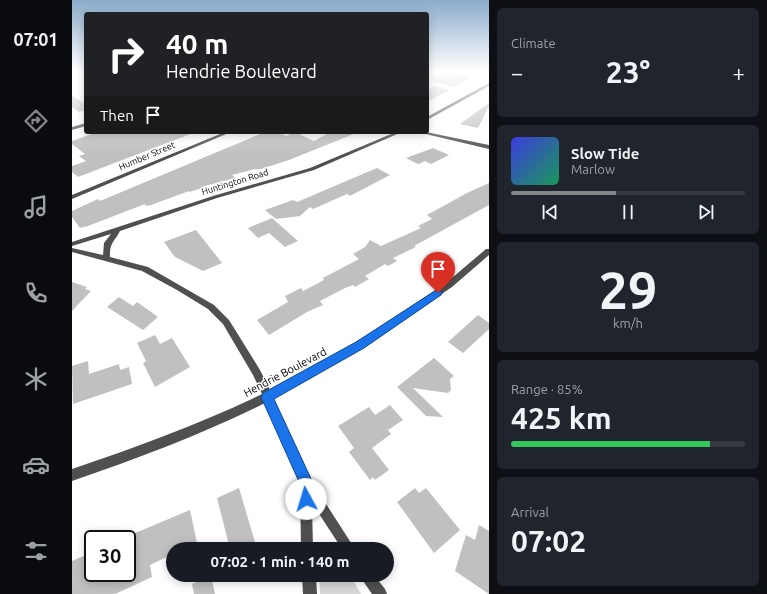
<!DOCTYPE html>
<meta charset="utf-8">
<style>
body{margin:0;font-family:Ubuntu,sans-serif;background:#20242c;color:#f1f3f6;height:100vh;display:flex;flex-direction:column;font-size:15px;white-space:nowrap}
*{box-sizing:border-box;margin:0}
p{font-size:13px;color:#9ea1a6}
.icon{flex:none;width:22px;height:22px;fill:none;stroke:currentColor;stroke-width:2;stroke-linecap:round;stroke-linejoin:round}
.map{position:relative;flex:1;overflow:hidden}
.sheet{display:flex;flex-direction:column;gap:8px;padding:8px;background:#0d0f14;width:278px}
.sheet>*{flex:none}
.hud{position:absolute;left:12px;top:12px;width:345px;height:122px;border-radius:4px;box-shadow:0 2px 10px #0003;background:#202124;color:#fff;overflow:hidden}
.speed{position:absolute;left:12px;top:530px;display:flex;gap:8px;font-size:20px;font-weight:700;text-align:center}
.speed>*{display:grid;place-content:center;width:52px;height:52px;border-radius:50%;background:#171b24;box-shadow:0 2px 10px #0003;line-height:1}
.speed .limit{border:2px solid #111;border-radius:6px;background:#fff;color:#111}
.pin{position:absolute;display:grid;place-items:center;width:34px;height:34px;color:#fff;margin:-41px -17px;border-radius:50% 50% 50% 0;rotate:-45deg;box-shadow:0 0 4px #0007}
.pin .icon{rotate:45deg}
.me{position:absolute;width:44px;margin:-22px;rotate:354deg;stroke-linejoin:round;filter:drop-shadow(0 0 3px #0008)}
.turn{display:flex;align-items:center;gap:14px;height:84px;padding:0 16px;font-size:18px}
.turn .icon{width:52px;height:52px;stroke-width:2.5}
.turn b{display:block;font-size:28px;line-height:34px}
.then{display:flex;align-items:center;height:38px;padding:0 16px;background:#0003;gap:8px;font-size:15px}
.big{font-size:30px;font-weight:700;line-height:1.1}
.sheet .tile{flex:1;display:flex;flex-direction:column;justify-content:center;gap:6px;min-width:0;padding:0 14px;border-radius:6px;background:#20242c}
.sheet .dial{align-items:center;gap:0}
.dial b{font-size:52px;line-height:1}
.song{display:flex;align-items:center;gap:12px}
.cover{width:48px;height:48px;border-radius:6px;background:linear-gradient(135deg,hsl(240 70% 55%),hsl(150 70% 35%))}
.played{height:4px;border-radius:2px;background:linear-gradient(90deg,#858687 45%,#363941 45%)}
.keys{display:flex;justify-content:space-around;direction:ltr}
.heat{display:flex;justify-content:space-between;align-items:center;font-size:22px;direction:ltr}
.charge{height:6px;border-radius:3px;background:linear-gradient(90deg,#34c759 85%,#363941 0)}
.trip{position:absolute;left:94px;top:542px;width:228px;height:40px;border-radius:20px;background:#171b24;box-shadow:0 2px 10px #0003;font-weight:700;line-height:40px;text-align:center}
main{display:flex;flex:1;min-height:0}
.dock{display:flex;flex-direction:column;width:72px;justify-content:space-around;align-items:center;background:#090b0e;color:#9ea1a6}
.dock .icon{width:28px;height:28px}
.dock .active{color:#858687}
.dock b{font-size:18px;color:#f1f3f6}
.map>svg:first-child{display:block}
.green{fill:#d7d7d7}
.building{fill:#c0c0c0}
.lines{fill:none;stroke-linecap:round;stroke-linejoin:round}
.street{fill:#505050;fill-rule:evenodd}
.route{fill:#1a73e8;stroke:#114b97}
.labels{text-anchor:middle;stroke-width:3;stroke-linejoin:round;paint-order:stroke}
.far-street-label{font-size:9px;fill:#000;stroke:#fff}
.street-label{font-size:11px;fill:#000;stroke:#fff}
</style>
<main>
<nav class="dock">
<b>07:01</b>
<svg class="icon active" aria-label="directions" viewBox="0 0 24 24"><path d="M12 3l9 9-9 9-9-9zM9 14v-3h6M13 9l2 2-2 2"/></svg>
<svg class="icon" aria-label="music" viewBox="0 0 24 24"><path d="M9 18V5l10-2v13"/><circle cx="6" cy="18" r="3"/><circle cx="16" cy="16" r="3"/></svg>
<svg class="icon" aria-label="phone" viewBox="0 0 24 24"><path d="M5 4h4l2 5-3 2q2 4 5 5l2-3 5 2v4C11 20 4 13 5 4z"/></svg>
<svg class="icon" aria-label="climate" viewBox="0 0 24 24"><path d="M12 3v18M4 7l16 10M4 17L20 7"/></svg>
<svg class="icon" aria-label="car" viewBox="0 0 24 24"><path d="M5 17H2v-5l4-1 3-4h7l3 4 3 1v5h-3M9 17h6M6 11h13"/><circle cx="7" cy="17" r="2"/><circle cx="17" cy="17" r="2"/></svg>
<svg class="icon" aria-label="filters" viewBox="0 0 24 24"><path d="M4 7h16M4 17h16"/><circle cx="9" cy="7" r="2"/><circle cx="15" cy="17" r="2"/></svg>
</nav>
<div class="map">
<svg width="417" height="594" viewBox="0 0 417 594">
<rect width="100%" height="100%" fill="#fff"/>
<path class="green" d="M 247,575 L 278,575 L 289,594 L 248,594 Z"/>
<path class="building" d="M 374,71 L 376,71 L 400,78 L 382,87 L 357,80 Z
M 363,86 L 377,90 L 355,102 L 355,90 Z
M 0,96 L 14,104 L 14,110 L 7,112 L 0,107 Z
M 417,103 L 417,106 L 406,128 L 388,124 Z
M 25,132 L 28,134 L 34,132 L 121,133 L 6,177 L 0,172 L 0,166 L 14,161 L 7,156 L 13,154 L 0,144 L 0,141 Z
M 193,132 L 206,132 L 214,136 L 223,132 L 242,141 L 258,132 L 284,133 L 217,160 L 189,169 L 183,169 L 160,175 L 163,178 L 129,187 L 130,188 L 117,192 L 117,191 L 79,205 L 74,206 L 73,204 L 16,226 L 8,228 L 0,217 L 0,211 L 26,199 L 28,201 Z
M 361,148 L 377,155 L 359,164 L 353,161 L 347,164 L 344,163 L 334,158 Z
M 305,168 L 318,175 L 278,196 L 275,194 L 241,209 L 238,207 L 228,216 L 204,219 L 193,210 L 221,200 L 225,202 Z
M 417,183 L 417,205 L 342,246 L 344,247 L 321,258 L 325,261 L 316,266 L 313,264 L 293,276 L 297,279 L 283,287 L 281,285 L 273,288 L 248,301 L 251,305 L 235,312 L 197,335 L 185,320 L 216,302 L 213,296 L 229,288 L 231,291 L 252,280 L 251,278 L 287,259 L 281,254 L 293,247 L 298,240 L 309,246 L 349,228 L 346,226 L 360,219 L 355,215 L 395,193 Z
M 200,218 L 226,241 L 213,247 L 197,233 L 186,238 L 176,228 Z
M 124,230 L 150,263 L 131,271 L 103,257 L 92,242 Z
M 0,282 L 15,287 L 13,289 L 19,291 L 0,311 Z
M 47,297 L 61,306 L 65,302 L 86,317 L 71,330 L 35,307 Z
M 406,315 L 417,323 L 417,329 L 391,353 L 376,342 Z
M 83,335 L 88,344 L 100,338 L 118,367 L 83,387 L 71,363 L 74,361 L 65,343 Z
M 362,358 L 382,376 L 378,379 L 379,390 L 376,393 L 341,388 L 371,417 L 354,416 L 325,387 Z
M 16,361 L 17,374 L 47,364 L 48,370 L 57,367 L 60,384 L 1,404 L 0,366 Z
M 318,405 L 331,420 L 316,430 L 319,434 L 300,448 L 317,470 L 303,480 L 301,477 L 298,480 L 277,452 L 282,448 L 266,426 L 297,407 L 303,415 Z
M 167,488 L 185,549 L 158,549 L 145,498 Z
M 343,488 L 347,493 L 354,488 L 388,530 L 362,553 L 325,502 Z
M 118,510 L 125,543 L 113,549 L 101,549 L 101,554 L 78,565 L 80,577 L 43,594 L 0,594 L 0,561 L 21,552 L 21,573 L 55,573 L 55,539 L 49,539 Z
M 407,525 L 417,531 L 417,594 L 383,571 L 394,535 L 403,540 Z
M 139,575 L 143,594 L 122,594 L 120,584 Z"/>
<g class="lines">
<path class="street" d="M 417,83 L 417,86 L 355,120 L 355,117 Z
M 14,123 L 14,126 L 0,130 L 0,127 Z
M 153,132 L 159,132 L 0,199 L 0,195 Z
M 324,132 L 330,132 L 242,170 L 145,198 L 48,231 C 43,241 37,243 38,257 L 76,267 L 142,305 L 157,320 L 188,370 L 198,390 L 285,342 L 374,283 L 414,249 L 417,249 L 417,255 L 380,287 L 291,348 L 201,398 L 238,479 L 283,549 L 270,549 L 240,503 L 241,549 L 229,549 L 228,484 L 193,403 C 131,434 66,458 0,481 L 0,469 C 64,447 128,424 190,394 L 181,375 L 151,324 L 136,309 L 105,290 L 70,271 L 0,252 L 0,248 L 31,255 L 32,243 L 39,234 L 0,246 L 0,242 L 141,196 L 238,168 Z
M 345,132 L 354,132 L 417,145 L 417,149 Z
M 230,575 L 244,575 L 245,594 L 231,594 Z
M 287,575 L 302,575 L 313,589 L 315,594 L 300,594 Z"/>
</g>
<linearGradient id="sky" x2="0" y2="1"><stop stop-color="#8aabca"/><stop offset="0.46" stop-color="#fff"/><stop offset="1" stop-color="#fff" stop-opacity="0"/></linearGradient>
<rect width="417" height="154" fill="url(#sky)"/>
<path class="route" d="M 366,289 L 369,290 L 370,293 L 369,295 L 292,348 L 202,399 L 241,483 L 241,499 L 239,504 L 234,506 L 230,504 L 228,499 L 228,484 L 189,397 L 191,393 L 284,342 Z"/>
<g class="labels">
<g class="far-street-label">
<text transform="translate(75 156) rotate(-23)" y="3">Humber Street</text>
<text transform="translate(163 182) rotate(-17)" y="3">Huntington Road</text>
</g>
<g class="street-label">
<text transform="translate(213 372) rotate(-28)" y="4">Hendrie Boulevard</text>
</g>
</g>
</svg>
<div class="speed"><div class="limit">30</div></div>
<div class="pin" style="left:366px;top:293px;background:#d93025"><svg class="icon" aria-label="arrive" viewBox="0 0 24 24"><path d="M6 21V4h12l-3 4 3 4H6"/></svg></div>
<svg class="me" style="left:234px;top:499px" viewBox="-20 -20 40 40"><circle r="19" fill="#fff"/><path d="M0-13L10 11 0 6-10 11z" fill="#1a73e8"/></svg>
<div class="trip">07:02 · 1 min · 140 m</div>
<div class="hud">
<div class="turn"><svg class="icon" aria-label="right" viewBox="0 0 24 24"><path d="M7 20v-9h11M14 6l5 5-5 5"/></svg><div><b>40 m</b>Hendrie Boulevard</div></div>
<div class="then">Then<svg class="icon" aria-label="arrive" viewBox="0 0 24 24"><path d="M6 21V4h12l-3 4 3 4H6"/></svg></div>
</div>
</div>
<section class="sheet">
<div class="tile"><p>Climate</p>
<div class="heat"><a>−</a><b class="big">23°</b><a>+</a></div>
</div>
<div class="tile">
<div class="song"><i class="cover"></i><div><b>Slow Tide</b><p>Marlow</p></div></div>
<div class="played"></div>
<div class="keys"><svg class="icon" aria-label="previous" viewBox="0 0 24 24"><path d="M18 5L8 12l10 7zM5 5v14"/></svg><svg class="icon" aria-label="pause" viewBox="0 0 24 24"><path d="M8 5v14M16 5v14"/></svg><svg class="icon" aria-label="next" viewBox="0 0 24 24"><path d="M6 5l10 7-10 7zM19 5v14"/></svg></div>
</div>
<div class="tile dial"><b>29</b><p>km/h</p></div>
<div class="tile"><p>Range · 85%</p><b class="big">425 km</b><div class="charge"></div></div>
<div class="tile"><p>Arrival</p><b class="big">07:02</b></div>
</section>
</main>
